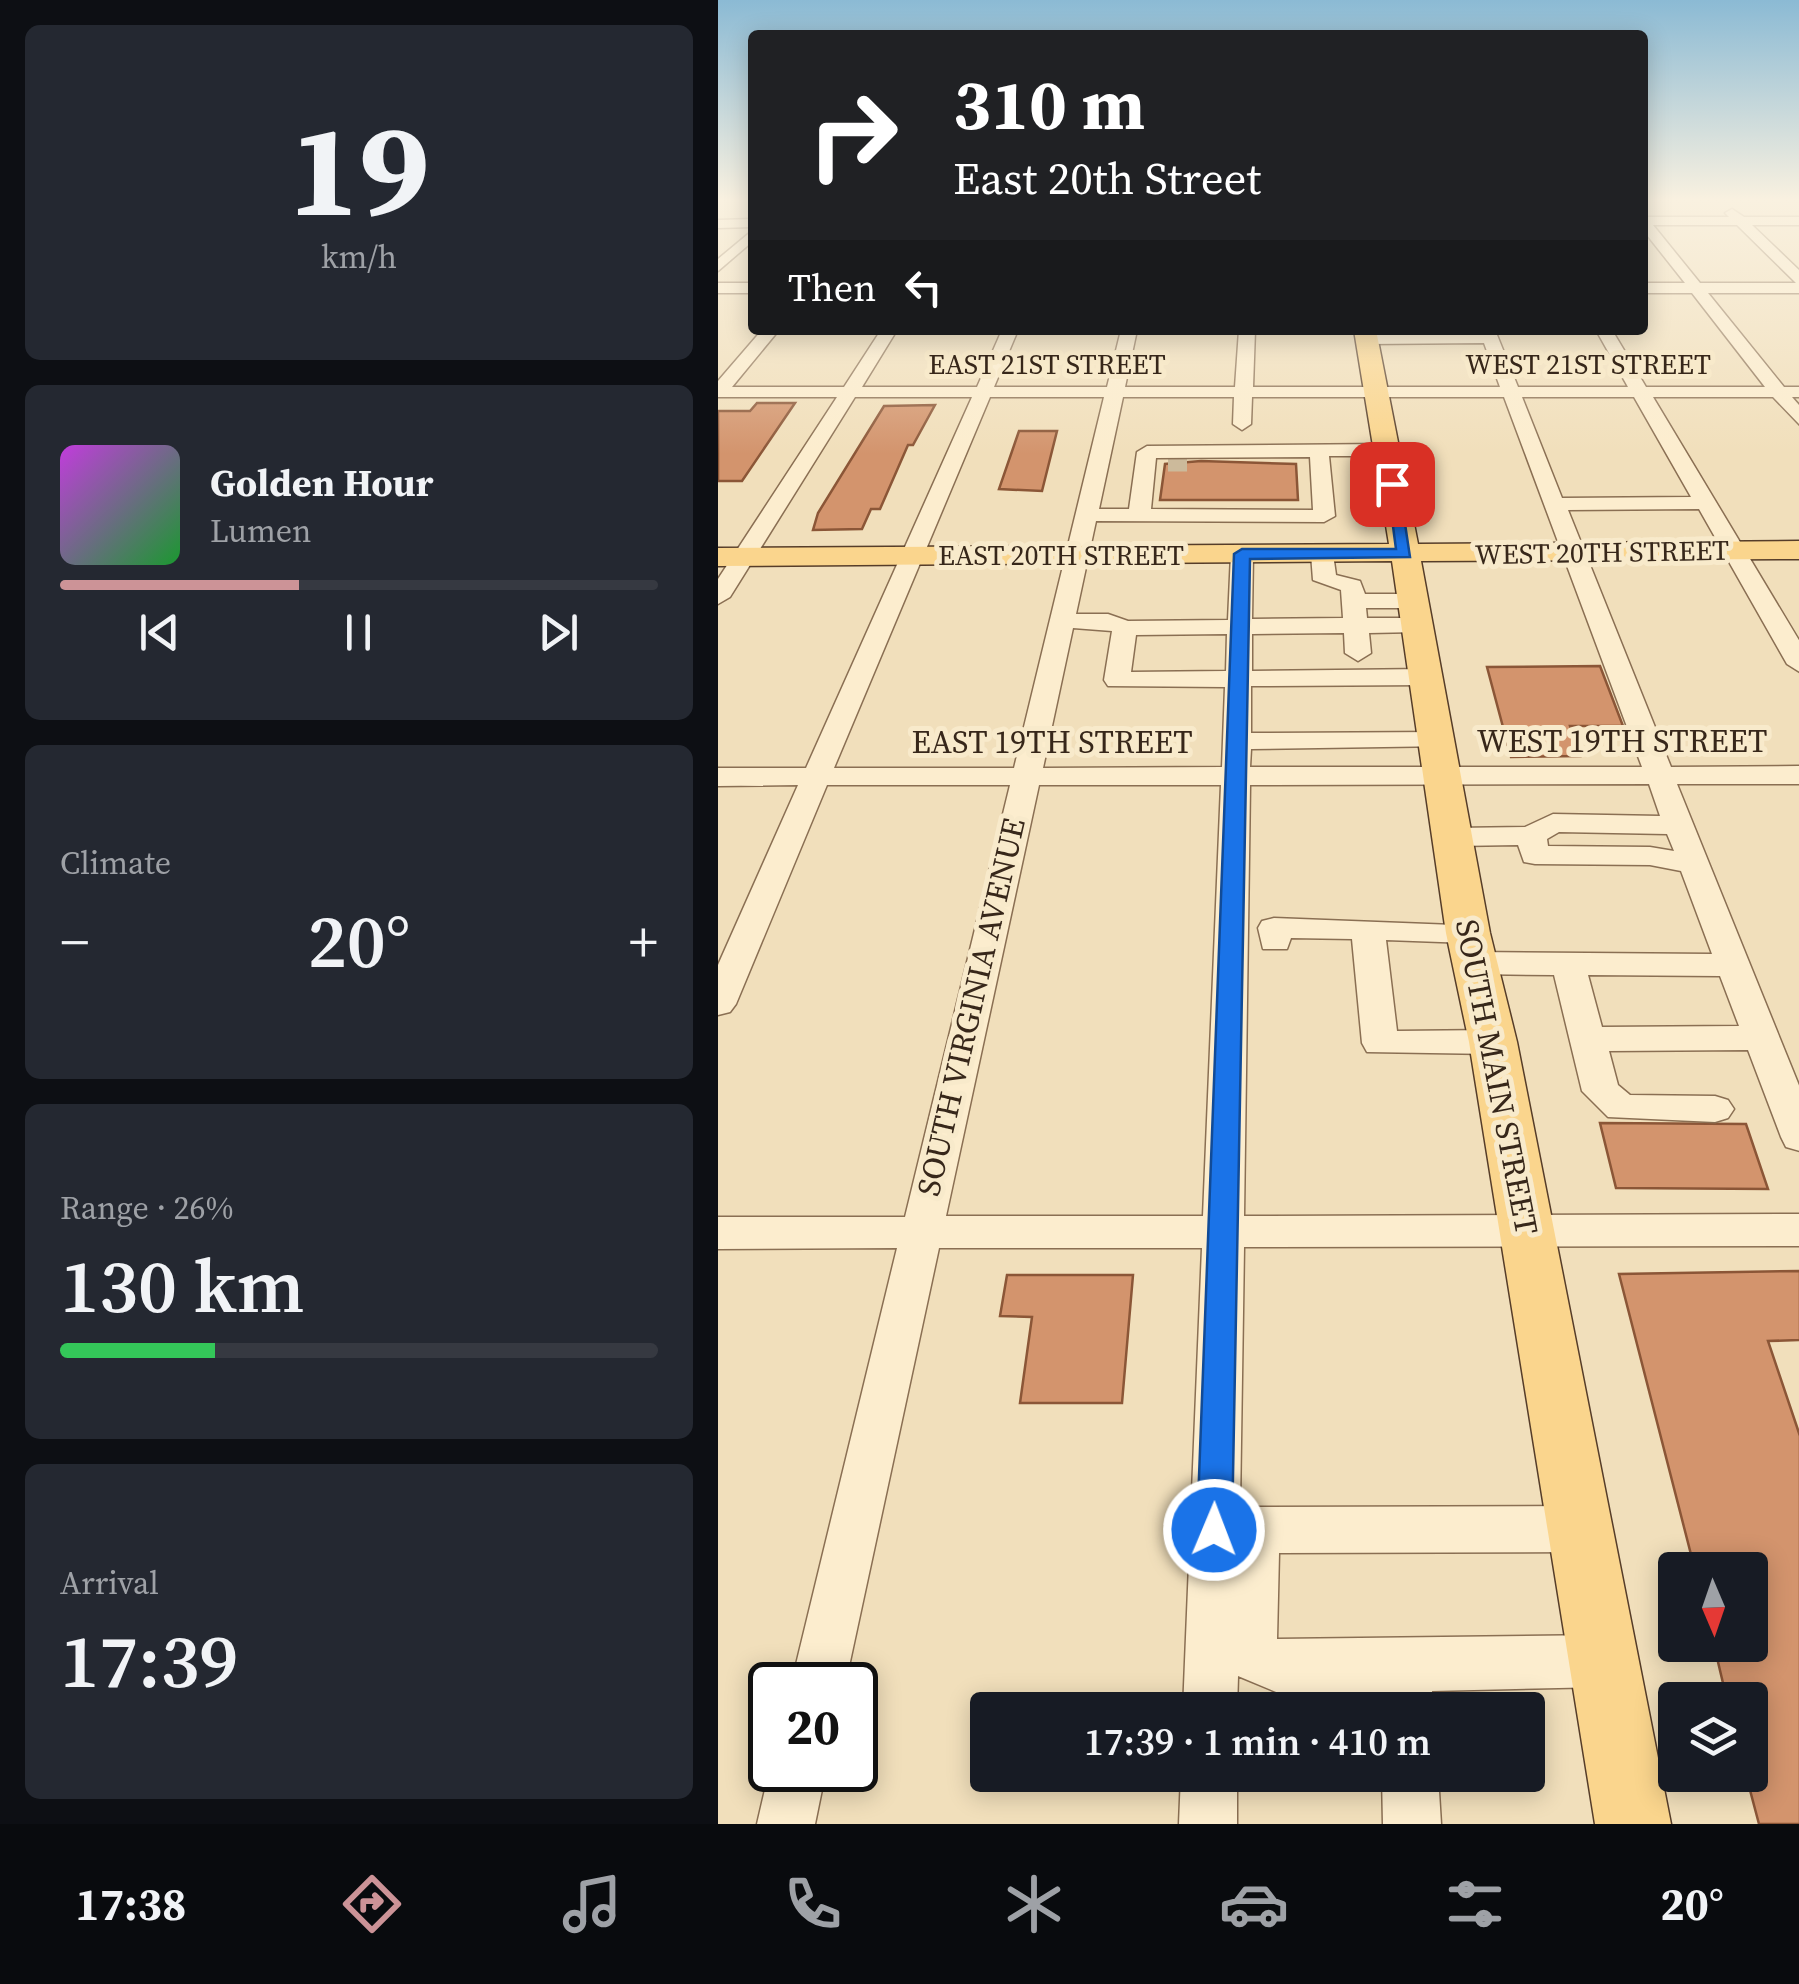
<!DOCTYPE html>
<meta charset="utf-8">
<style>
body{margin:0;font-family:"Source Serif 4",serif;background:#242831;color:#f1f3f6;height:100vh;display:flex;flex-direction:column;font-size:38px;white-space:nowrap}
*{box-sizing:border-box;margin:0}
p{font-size:32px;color:#9ea1a6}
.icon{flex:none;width:55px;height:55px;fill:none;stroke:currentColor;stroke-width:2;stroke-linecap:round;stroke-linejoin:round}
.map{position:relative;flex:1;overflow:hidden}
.drawer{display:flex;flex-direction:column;gap:25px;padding:25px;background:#0d0f14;width:718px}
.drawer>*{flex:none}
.banner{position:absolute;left:30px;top:30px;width:900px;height:305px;border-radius:10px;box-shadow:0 5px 25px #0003;background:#202124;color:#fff;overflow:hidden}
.needle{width:65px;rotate:178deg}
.tools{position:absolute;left:940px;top:1552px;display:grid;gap:20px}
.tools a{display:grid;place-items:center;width:110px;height:110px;border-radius:10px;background:#171b24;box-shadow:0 5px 25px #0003;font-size:50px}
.speed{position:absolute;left:30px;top:1662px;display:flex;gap:20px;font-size:50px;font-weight:700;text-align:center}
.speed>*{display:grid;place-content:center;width:130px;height:130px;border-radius:50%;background:#171b24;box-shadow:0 5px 25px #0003;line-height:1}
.speed .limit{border:5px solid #111;border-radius:15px;background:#fff;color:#111}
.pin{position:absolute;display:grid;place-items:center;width:85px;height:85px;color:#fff;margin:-42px;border-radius:20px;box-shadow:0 5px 15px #0006}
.me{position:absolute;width:110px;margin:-55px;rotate:1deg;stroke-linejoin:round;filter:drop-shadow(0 0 8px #0008)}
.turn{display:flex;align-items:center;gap:35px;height:210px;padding:0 40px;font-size:45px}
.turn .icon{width:130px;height:130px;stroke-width:2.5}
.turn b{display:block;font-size:70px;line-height:85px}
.then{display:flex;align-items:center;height:95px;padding:0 40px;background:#0003;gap:20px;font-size:38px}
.big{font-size:75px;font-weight:600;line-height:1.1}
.drawer .tile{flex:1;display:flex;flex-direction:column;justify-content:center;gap:15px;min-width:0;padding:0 35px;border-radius:15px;background:#242831}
.drawer .dial{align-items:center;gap:0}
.dial b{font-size:130px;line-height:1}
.song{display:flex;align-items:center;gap:30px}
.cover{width:120px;height:120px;border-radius:15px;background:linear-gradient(135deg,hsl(290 70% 55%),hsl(130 70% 35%))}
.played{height:10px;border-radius:5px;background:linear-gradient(90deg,#cc9397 40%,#363941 40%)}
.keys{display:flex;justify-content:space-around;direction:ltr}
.heat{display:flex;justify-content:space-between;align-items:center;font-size:55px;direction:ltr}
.charge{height:15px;border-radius:8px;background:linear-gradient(90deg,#34c759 26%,#363941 0)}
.trip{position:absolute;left:252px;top:1692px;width:575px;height:100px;border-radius:10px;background:#171b24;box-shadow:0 5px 25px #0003;font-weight:600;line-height:100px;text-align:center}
.dock{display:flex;height:160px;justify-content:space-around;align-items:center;background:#090b0e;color:#9ea1a6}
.dock .icon{width:70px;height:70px}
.dock .active{color:#cc9397}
.dock b{font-size:45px;color:#f1f3f6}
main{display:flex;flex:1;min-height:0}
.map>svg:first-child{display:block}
.building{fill:#d3946d;stroke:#8b5637;stroke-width:2.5}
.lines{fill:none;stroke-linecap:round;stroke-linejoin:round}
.minor-tunnel{stroke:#ccba9b;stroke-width:19;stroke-dasharray:19 9;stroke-linecap:butt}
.minor-casing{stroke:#8a6f53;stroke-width:3}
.major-casing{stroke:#563d29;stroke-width:3}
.minor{fill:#fcedce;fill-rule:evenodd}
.major{fill:#fad58d;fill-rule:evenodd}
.route{fill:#1a73e8;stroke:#114b97;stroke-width:2.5}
.labels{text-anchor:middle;stroke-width:10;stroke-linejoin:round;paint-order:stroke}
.far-street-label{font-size:28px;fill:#37271a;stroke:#f8eacb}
.street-label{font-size:32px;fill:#37271a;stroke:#f8eacb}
</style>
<main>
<section class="drawer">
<div class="tile dial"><b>19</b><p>km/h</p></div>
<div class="tile">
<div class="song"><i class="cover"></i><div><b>Golden Hour</b><p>Lumen</p></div></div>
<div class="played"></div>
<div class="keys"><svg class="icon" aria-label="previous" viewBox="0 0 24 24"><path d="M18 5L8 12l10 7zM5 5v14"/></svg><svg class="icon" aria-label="pause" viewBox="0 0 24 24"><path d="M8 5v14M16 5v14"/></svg><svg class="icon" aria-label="next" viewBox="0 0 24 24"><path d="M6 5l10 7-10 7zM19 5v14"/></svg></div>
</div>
<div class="tile"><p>Climate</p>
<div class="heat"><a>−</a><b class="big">20°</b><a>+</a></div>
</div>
<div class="tile"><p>Range · 26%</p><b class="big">130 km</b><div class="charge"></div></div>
<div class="tile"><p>Arrival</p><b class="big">17:39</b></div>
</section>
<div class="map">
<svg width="1082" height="1824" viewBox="0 0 1082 1824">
<rect width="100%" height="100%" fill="#f1dfbb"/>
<path class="building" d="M 39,403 L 77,403 L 24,481 L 0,481 L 0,411 L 32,411 Z
M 217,405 L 195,445 L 190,445 L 162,509 L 153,509 L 144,529 L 95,530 L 100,513 L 166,406 Z
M 301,431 L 339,431 L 324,491 L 281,489 Z
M 483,461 L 578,464 L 580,500 L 442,500 L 447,464 Z
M 882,666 L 905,726 L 852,726 L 862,756 L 793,757 L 769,667 Z
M 882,1123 L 1028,1124 L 1050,1189 L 898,1188 Z
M 1082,1271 L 1082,1340 L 1050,1341 L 1082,1436 L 1082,1824 L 1041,1824 L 1028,1775 L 1032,1775 L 1032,1700 L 1009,1700 L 996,1645 L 1032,1645 L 1032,1570 L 977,1570 L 901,1274 Z
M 289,1275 L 415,1275 L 404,1403 L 302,1403 L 314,1317 L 282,1316 Z"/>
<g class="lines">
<path class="minor-tunnel" d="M 450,462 L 474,462"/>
<g class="minor-casing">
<path id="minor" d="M 1014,209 L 1026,217 L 1082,217 L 1082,225 L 1034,225 L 1082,271 L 1082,293 L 990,293 L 1066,387 L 1082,387 L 1082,397 L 1074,397 L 1082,406 L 1082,425 L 1055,397 L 935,397 L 1082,642 L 1082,672 L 1069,664 L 981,509 L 850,510 L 953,767 L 1082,766 L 1082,784 L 959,784 L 1082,1088 L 1082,1151 L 1068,1147 L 1063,1137 L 1030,1050 L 891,1051 L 900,1085 L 912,1095 L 997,1096 L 1010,1100 L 1016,1109 L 1010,1118 L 997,1122 L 890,1117 L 864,1091 L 836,975 L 756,974 L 744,971 L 739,963 L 744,955 L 756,952 L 994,954 L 963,871 L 932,865 L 817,864 L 806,862 L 800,845 L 737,846 L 722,837 L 737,828 L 807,827 L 835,814 L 942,816 L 931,784 L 532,785 L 526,1216 L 1082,1214 L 1082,1246 L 526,1247 L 522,1507 L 862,1506 L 880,1513 L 887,1529 L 880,1545 L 862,1552 L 561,1553 L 559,1639 L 886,1635 L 905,1642 L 913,1661 L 905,1680 L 886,1687 L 714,1691 L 715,1710 L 661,1710 L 660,1692 L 563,1694 L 520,1676 L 519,1710 L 465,1710 L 484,1248 L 221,1248 L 127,1685 L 73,1685 L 179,1248 L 0,1249 L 0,1217 L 187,1217 L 292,785 L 109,785 L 18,1004 L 12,1012 L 0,1015 L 0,965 L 80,785 L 0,786 L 0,768 L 88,768 L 254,397 L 137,397 L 12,597 L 0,604 L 0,579 L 119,397 L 0,397 L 0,381 L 44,330 L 61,330 L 14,387 L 126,387 L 163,330 L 179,330 L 144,387 L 259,387 L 284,330 L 300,330 L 276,387 L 389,387 L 403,330 L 419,330 L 407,387 L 517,387 L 521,330 L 537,330 L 535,387 L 782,387 L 766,343 L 649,344 L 641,339 L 649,334 L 777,330 L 800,387 L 910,387 L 878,330 L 894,330 L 928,387 L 1047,387 L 974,293 L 925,293 L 925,283 L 967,283 L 925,230 L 925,217 L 1011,217 L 1007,213 ZM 935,225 L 1019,225 L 1078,283 L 982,283 ZM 272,397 L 386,397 L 296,768 L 116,768 ZM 405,397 L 516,397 L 515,424 L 524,430 L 533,424 L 534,397 L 786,397 L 924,767 L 532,767 L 533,749 L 731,746 L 735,740 L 731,734 L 721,732 L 533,733 L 533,686 L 709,685 L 722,677 L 709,669 L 534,671 L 534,634 L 626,633 L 627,653 L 640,661 L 653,653 L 651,633 L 700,632 L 712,625 L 700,618 L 649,618 L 648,608 L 695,608 L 707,601 L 695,594 L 647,594 L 642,581 L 618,575 L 615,554 L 604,547 L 593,554 L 595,580 L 623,590 L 625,618 L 534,619 L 535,554 L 524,547 L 513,554 L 510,620 L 410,621 L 390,614 L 358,614 L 378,521 L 606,522 L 617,516 L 611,456 L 668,456 L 678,450 L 668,444 L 429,446 L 419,452 L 411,509 L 381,509 ZM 804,397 L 916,397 L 973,497 L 844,498 ZM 592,457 L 595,510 L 433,509 L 438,458 ZM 355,628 L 394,631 L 386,680 L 390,686 L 507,687 L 504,767 L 325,768 ZM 509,634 L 508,671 L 413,672 L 418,635 ZM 321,785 L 503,785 L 485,1216 L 228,1216 ZM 841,832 L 949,834 L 956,851 L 932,847 L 830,846 L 829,839 ZM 870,975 L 1002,976 L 1021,1026 L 884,1027 Z
M 35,219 L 35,227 L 0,228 L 0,220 Z
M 35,230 L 35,241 L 0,271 L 0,259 Z
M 0,283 L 35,283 L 35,293 L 0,293 Z
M 556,918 L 762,926 L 767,933 L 762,940 L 750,943 L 668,940 L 679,1031 L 775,1030 L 788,1033 L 793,1042 L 788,1051 L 775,1054 L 649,1052 L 644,1043 L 634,939 L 573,938 L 569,949 L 545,949 L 540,928 L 544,921 Z
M 52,1768 L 108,1770 L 97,1824 L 39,1824 Z
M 463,1775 L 519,1775 L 519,1824 L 461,1824 Z
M 664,1775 L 720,1775 L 723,1824 L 665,1824 Z"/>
</g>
<g class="major-casing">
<path id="major" d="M 636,330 L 658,330 L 700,544 L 1082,541 L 1082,559 L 703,561 L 772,933 L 799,1042 L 953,1824 L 877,1824 L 751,1042 L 728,933 L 674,561 L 0,566 L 0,548 L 671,544 Z"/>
</g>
<use href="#minor" class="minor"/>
<use href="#major" class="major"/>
</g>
<linearGradient id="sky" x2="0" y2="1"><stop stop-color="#8bbad4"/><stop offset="0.44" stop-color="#f9f1e0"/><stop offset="1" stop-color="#f9f1e0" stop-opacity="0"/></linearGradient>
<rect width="1082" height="454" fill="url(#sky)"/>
<path class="route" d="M 669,481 L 681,484 L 692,557 L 532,559 L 514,1530 L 509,1541 L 496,1546 L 484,1541 L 479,1530 L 516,554 L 524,549 L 678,549 Z"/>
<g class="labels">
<g class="far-street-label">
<text x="329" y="374">EAST 21ST STREET</text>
<text x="870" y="374">WEST 21ST STREET</text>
<text transform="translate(884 552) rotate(-1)" y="10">WEST 20TH STREET</text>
<text x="343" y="565">EAST 20TH STREET</text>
</g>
<g class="street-label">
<text x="904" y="752">WEST 19TH STREET</text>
<text x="334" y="753">EAST 19TH STREET</text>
<text transform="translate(253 1007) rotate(-77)" y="11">SOUTH VIRGINIA AVENUE</text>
<text transform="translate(779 1077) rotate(79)" y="11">SOUTH MAIN STREET</text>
</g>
</g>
</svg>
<div class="tools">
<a><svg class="needle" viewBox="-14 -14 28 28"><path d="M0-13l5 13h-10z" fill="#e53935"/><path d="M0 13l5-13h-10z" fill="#9ea1a6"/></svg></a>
<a><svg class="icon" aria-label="layers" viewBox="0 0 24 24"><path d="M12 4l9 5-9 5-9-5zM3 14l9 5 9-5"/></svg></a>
</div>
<div class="speed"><div class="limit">20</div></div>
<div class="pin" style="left:674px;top:484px;background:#d93025"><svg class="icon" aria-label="arrive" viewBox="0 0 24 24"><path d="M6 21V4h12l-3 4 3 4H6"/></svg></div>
<svg class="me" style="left:496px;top:1530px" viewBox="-20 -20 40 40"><circle r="17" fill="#1a73e8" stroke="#fff" stroke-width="3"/><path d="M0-11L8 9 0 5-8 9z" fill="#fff"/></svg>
<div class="trip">17:39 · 1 min · 410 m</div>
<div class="banner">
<div class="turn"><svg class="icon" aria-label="right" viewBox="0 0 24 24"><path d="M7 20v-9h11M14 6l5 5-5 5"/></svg><div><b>310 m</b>East 20th Street</div></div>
<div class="then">Then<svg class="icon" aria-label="left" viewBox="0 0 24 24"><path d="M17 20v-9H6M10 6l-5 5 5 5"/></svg></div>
</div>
</div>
</main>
<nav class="dock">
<b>17:38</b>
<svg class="icon active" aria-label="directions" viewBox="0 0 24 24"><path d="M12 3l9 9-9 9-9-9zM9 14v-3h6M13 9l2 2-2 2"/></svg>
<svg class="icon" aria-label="music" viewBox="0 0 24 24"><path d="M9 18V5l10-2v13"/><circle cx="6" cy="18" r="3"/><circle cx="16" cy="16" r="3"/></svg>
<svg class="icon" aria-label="phone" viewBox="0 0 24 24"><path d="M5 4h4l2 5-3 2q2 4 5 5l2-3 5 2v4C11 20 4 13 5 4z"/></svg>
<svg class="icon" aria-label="climate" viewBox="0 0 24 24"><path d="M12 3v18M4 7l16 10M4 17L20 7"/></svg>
<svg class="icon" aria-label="car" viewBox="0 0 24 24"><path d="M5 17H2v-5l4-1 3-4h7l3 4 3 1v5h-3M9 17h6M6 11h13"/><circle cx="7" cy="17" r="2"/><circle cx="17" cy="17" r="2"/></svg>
<svg class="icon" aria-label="filters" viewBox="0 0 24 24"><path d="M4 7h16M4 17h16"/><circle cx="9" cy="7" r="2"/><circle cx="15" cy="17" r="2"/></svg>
<b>20°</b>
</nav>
